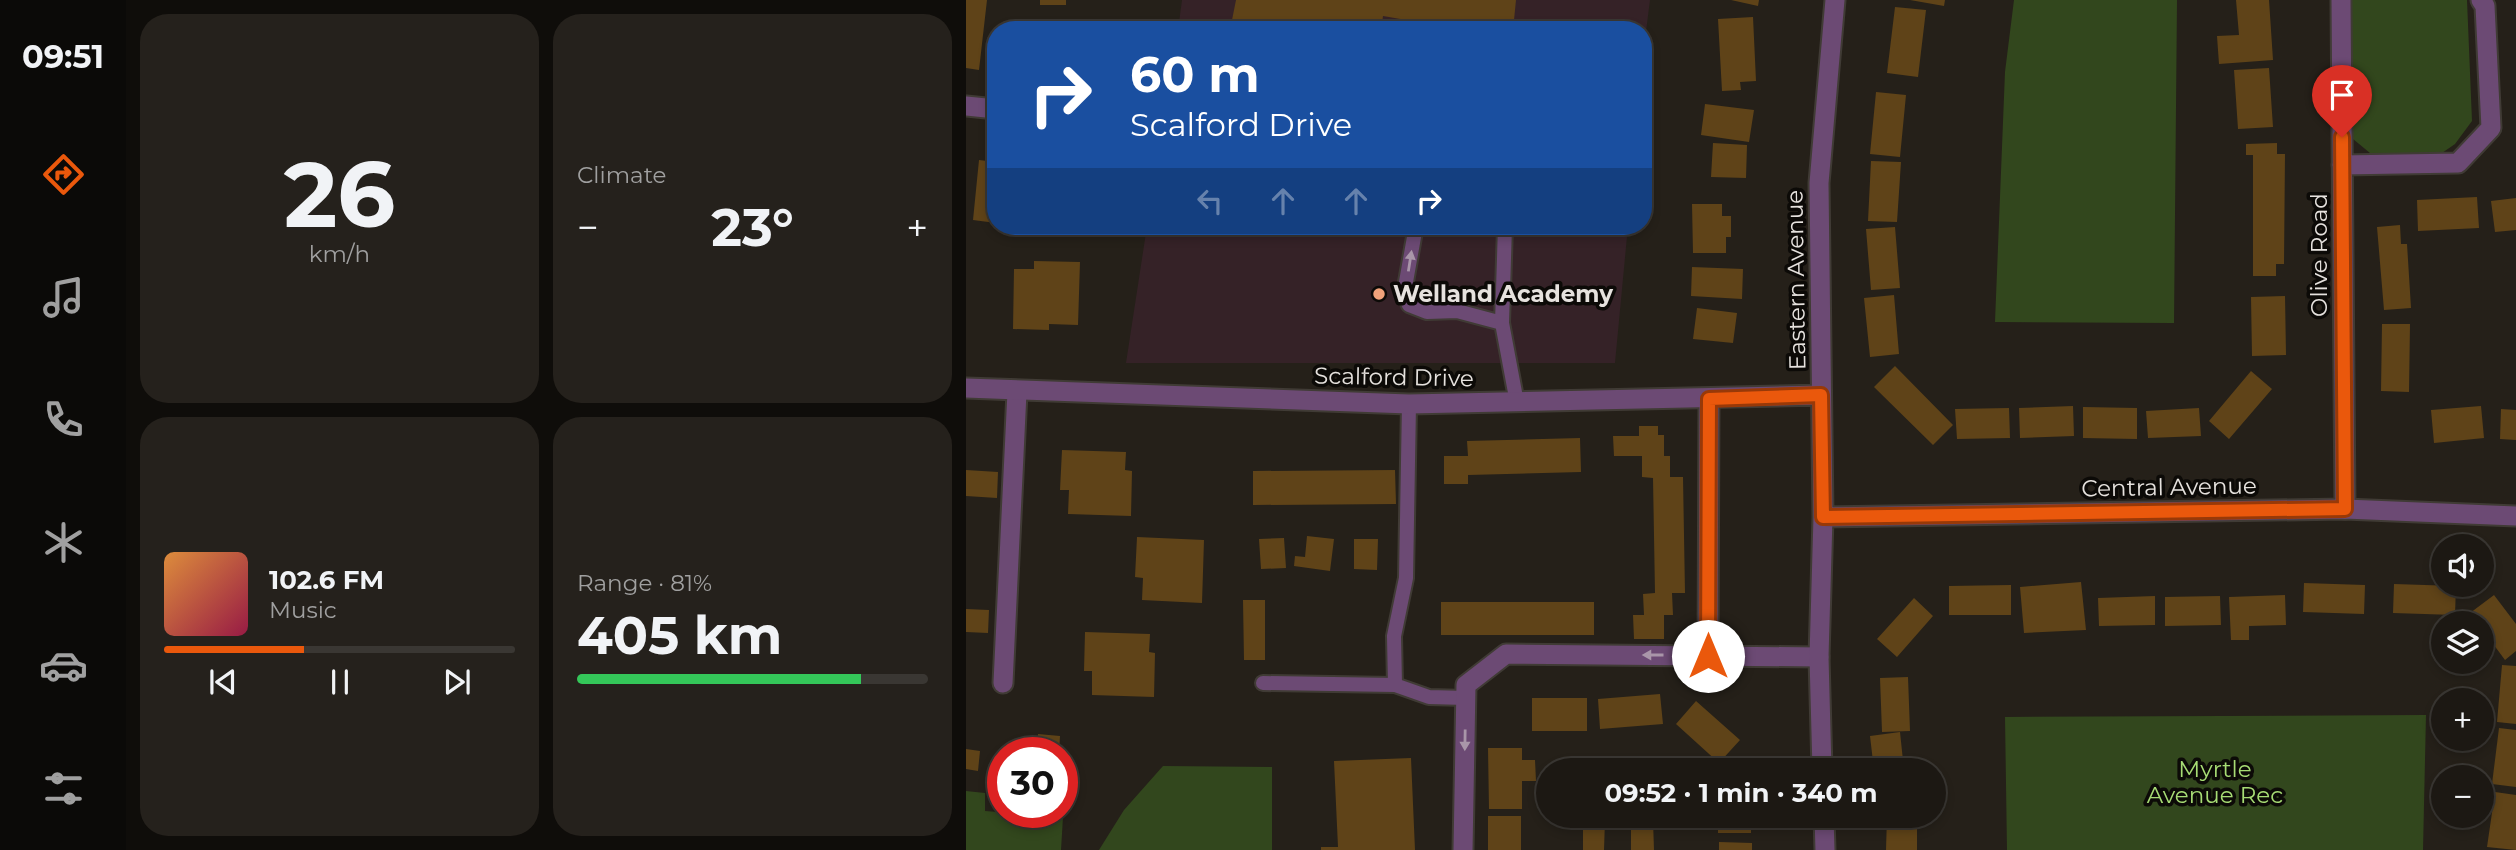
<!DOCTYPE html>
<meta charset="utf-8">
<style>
body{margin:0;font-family:Montserrat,sans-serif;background:#25211c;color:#f1f3f6;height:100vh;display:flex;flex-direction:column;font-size:26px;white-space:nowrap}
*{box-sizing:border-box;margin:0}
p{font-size:23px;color:#a0a0a0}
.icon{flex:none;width:38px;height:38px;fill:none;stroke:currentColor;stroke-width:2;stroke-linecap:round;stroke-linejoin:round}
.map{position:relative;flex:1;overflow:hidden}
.drawer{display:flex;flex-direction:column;gap:14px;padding:14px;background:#0f0d0a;width:840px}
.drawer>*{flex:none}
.guide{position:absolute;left:21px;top:21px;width:665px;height:214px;border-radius:28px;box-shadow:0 4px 10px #0003,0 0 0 2px #3a3733;background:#1a4fa0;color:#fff;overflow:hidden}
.buttons{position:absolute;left:1465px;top:534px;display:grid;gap:14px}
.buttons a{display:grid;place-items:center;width:63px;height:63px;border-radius:50%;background:#1c1813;box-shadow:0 4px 10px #0003,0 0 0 2px #3a3733;font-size:35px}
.speed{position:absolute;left:21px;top:737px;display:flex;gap:14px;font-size:35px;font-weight:700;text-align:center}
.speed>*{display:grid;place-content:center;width:91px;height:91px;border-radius:50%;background:#1c1813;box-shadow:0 4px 10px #0003,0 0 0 2px #3a3733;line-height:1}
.speed .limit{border:10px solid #d22;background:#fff;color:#111}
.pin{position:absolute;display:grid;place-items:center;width:60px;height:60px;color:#fff;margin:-72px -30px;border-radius:50% 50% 50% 0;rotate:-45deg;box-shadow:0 0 7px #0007}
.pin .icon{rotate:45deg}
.me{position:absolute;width:77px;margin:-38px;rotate:0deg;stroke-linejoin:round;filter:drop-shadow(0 0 5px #0008)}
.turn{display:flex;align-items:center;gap:24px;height:147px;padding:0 28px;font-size:32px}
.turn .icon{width:91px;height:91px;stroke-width:2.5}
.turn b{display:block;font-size:49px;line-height:60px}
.lanes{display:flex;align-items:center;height:66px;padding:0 28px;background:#0003;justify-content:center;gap:35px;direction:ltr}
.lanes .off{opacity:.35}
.big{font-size:52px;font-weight:700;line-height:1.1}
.drawer .tile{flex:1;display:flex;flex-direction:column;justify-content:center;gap:10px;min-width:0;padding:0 24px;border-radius:28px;background:#25211c}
.drawer .dial{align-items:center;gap:0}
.dial b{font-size:91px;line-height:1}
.song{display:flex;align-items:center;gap:21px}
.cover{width:84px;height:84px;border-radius:10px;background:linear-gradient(135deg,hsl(30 70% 55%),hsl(340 70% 35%))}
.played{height:7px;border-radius:4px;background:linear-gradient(90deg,#ea580c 40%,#3a3733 40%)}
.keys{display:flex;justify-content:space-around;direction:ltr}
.heat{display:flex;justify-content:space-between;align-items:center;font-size:38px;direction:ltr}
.charge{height:10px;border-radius:5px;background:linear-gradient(90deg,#34c759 81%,#3a3733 0)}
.drawer .tiles{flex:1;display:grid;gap:14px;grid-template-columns:repeat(2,1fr)}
.trip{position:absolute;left:570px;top:758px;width:410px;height:70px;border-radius:35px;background:#1c1813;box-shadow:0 4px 10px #0003,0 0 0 2px #3a3733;font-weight:700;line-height:70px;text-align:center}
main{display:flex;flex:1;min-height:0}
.menu{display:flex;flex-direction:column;width:126px;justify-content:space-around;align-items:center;background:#0b0a08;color:#a0a0a0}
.menu .icon{width:49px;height:49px}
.menu .active{color:#ea580c}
.menu b{font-size:32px;color:#f1f3f6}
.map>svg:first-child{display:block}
.education{fill:#352227}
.green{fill:#32471d}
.building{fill:#5f4318}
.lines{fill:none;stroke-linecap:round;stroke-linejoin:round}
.service-casing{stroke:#403b35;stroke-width:18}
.minor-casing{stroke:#403b35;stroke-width:23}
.tertiary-casing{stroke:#403b35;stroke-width:23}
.service{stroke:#6c4a74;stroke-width:14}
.minor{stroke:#6c4a74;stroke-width:19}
.tertiary{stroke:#6c4a74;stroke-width:19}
.oneway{fill:#a996a9}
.route-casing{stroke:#983908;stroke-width:18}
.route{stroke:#ea580c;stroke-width:12}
.poi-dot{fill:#f0a27a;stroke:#0c0a07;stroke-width:2.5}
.labels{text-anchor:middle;stroke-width:7;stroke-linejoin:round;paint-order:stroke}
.street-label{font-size:23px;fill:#e6e2de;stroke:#0c0a07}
.poi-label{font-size:23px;font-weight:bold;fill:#e6e2de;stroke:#0c0a07;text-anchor:start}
.park-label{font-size:23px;fill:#a7dc74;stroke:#0c0a07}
</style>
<main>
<nav class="menu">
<b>09:51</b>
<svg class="icon active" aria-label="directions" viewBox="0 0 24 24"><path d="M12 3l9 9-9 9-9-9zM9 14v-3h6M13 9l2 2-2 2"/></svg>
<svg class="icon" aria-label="music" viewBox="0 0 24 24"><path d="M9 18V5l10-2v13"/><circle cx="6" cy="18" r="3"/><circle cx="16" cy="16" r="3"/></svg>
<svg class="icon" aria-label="phone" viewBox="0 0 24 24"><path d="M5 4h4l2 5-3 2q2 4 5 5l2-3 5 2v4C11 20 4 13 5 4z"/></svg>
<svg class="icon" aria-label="climate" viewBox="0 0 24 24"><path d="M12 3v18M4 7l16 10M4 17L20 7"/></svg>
<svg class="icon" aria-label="car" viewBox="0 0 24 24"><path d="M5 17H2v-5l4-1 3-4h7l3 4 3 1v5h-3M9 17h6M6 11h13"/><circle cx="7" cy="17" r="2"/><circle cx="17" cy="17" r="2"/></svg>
<svg class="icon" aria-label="filters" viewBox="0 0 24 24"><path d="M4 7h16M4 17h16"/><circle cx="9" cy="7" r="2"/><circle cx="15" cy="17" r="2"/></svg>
</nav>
<section class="drawer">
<div class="tiles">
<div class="tile dial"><b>26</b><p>km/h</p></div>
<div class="tile"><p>Climate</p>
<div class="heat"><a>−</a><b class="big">23°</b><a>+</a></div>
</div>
<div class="tile">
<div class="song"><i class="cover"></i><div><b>102.6 FM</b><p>Music</p></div></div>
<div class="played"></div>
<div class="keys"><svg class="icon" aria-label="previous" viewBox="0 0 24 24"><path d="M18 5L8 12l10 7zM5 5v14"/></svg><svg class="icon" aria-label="pause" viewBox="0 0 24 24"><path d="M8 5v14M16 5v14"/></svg><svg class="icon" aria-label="next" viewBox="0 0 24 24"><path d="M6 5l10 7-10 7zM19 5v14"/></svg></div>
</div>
<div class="tile"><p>Range · 81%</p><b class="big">405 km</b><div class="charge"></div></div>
</div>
</section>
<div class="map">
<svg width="1550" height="850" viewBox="0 0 1550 850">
<rect width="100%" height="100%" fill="#252019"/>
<path class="education" d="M 216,0 L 684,0 L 677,55 L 677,30 L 212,30 Z
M 181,226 L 662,226 L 649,363 L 160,363 Z"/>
<path class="green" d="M 1048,0 L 1211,0 L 1208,323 L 1029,322 L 1039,72 Z
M 1385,0 L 1501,0 L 1506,121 L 1489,144 L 1476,153 L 1420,157 L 1404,153 L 1387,139 L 1381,122 L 1381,7 Z
M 1460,715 L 1457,850 L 1041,850 L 1039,717 Z
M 197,766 L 306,767 L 306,850 L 133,850 L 158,810 Z
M 0,791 L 19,793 L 19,811 L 97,817 L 95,850 L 0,850 Z"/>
<path class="building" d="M 0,0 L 21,0 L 13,70 L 0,68 Z
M 74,0 L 100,0 L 100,5 L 74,5 Z
M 270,0 L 550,0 L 547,30 L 498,30 L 417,16 L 415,30 L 264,30 Z
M 765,0 L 793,0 L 792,6 Z
M 944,0 L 979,0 L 978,6 Z
M 1270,0 L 1303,0 L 1307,60 L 1253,64 L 1251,36 L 1273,35 Z
M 929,7 L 960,10 L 952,77 L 921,73 Z
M 787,17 L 790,81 L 774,82 L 775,90 L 756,91 L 752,19 Z
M 1303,68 L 1307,127 L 1272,129 L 1268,70 Z
M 910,92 L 940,95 L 934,157 L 904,154 Z
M 739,104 L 788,110 L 783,142 L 735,135 Z
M 747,143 L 781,145 L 780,178 L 745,177 Z
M 1311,143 L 1311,154 L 1319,154 L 1318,264 L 1310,264 L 1310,276 L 1287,276 L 1287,155 L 1280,155 L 1280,144 Z
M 13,160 L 30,162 L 30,223 L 7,220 Z
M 905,161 L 935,162 L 931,222 L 902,221 Z
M 1511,197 L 1513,228 L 1452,231 L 1451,200 Z
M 1550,198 L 1550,230 L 1529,232 L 1525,201 Z
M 726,204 L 756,204 L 756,216 L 765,216 L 765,237 L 760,237 L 760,253 L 727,253 Z
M 1434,225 L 1435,244 L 1441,244 L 1445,308 L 1418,310 L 1411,227 Z
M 929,227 L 934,288 L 905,290 L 900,229 Z
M 68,261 L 114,262 L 112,325 L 83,324 L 83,330 L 47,329 L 48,269 L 68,269 Z
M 726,267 L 777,269 L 776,299 L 725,296 Z
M 928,295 L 933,354 L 904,357 L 898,298 Z
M 1319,296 L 1320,355 L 1286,356 L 1285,297 Z
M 731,308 L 771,313 L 767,343 L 727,339 Z
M 1416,324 L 1444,324 L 1443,392 L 1415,391 Z
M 929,366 L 987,425 L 967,445 L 908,387 Z
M 1285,371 L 1306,389 L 1263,439 L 1243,421 Z
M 1107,406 L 1108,436 L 1054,438 L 1053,408 Z
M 1515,406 L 1518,438 L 1468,443 L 1465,410 Z
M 1117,407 L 1171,408 L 1171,439 L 1117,438 Z
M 1043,408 L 1044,438 L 991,439 L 989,409 Z
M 1233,408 L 1235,436 L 1182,438 L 1180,411 Z
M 1535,409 L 1550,410 L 1550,440 L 1534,439 Z
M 673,426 L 692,426 L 692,435 L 698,435 L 698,456 L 704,456 L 704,477 L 717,477 L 719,593 L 706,593 L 707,615 L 698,615 L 698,639 L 668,639 L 667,615 L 678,615 L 677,594 L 689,593 L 687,478 L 676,477 L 676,456 L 648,456 L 647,436 L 673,436 Z
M 614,438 L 615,472 L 502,475 L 502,484 L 478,484 L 478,456 L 502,456 L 501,441 Z
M 96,450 L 160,452 L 159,470 L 166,471 L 165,516 L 102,514 L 103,490 L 94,490 Z
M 0,470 L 32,472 L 31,498 L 0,496 Z
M 429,470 L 430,504 L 287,505 L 287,471 Z
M 341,536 L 368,539 L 364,571 L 328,566 L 329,556 L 339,557 Z
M 171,537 L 238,540 L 236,603 L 176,600 L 177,578 L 169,577 Z
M 318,538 L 320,568 L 295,569 L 293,539 Z
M 388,539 L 412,539 L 411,570 L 388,569 Z
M 1115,582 L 1120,630 L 1058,633 L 1054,587 Z
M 1338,583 L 1399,585 L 1398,614 L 1337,612 Z
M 1428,584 L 1490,586 L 1489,615 L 1427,613 Z
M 1045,585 L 1045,615 L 983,615 L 983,586 Z
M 1319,595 L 1320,625 L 1283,626 L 1283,640 L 1265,640 L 1263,597 Z
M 1528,595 L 1550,624 L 1550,651 L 1539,660 L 1516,629 L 1516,623 L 1511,623 L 1504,613 Z
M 1189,596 L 1189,625 L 1133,626 L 1132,598 Z
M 1254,596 L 1255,625 L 1199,626 L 1199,597 Z
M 948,598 L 967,616 L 931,657 L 911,639 Z
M 277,600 L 299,600 L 299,660 L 278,660 Z
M 475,602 L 628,602 L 628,635 L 475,635 Z
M 0,609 L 23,610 L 22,633 L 0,632 Z
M 119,632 L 184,634 L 183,652 L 189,653 L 188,697 L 126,695 L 126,671 L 118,671 Z
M 1536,665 L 1550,666 L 1550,724 L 1531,722 Z
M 942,677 L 944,731 L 916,732 L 914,678 Z
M 694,694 L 697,724 L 634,729 L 632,699 Z
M 566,698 L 621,698 L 621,731 L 566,731 Z
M 730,701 L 774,740 L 753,763 L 710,724 Z
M 1533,728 L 1550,730 L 1550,787 L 1526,784 Z
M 934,732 L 938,770 L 908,770 L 904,736 Z
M 72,734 L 94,736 L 93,752 L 71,752 Z
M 522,748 L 556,748 L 556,760 L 569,760 L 570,781 L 556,781 L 556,809 L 523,809 Z
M 0,749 L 14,751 L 12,771 L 0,769 Z
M 33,749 L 47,750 L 37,752 L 37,771 L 32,771 Z
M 445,758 L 449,850 L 355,850 L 355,847 L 372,847 L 368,761 Z
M 96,775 L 107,776 L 106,796 L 96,795 Z
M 1529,792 L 1550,795 L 1550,850 L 1521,847 Z
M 522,816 L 555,816 L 555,850 L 522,850 Z
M 752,816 L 785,816 L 785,833 L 752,833 Z
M 921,816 L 951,816 L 951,850 L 920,850 Z
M 617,820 L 639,820 L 638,850 L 617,850 Z
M 665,820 L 687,820 L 688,850 L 665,850 Z
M 753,842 L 786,843 L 786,850 L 753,850 Z"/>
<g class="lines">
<g class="service-casing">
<path id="service" d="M 450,226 L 438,293 L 443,305 L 461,312 L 491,311 L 536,323
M 539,226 L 536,323 L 551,403
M 297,683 L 429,685 L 428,636 L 440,578 L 443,404
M 429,685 L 463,697 L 500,698"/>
</g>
<g class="minor-casing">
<path id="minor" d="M 1375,0 L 1379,509
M 0,106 L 30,109
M 1376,165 L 1492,163 L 1525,128 L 1519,6 L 1515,0
M 742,655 L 743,399
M 37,683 L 51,392
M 497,850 L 500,685 L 540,654 L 853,657"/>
</g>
<g class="tertiary-casing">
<path id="tertiary" d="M 0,388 L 443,404 L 855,395
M 857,517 L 1379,509 L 1550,516
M 856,770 L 853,657 L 857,517 L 853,183 L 869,0
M 858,816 L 859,850"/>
</g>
<use href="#service" class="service"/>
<use href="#minor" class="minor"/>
<use href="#tertiary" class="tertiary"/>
</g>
<defs><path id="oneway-solid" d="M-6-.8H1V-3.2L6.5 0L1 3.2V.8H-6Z" transform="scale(1.75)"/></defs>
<g class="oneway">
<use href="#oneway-solid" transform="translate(444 261) rotate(-81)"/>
<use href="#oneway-solid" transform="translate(687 655) rotate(-180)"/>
<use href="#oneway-solid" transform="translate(499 740) rotate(91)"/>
</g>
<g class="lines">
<g class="route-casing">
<path id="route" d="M 742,656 L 743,399 L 855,395 L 857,517 L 1379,509 L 1376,137"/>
</g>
<use href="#route" class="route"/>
</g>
<circle class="poi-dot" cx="413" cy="294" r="7"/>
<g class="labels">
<g class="street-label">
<text transform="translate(1353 255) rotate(-90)" y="8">Olive Road</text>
<text transform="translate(830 280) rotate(-91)" y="8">Eastern Avenue</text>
<text transform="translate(428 377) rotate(1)" y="8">Scalford Drive</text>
<text transform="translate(1203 487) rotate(-1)" y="8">Central Avenue</text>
</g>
<g class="poi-label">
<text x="427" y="302">Welland Academy</text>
</g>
<g class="park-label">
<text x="1249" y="777">Myrtle<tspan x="1249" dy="26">Avenue Rec</tspan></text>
</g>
</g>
</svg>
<div class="buttons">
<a><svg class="icon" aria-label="sound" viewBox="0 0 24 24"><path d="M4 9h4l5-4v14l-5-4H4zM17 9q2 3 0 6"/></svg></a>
<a><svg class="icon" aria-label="layers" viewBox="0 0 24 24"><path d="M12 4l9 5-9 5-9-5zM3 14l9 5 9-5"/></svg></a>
<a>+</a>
<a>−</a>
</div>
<div class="speed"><div class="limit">30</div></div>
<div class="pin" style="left:1376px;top:137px;background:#d93025"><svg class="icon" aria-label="arrive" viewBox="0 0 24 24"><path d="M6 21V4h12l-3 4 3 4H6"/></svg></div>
<svg class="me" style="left:742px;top:656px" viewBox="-20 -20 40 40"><circle r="19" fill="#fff"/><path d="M0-13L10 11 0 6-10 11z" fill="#ea580c"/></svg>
<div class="trip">09:52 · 1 min · 340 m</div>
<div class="guide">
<div class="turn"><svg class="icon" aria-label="right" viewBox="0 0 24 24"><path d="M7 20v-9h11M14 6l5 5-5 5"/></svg><div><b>60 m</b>Scalford Drive</div></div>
<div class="lanes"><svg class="icon off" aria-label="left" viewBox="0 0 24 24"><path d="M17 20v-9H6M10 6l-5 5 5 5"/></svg><svg class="icon off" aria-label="ahead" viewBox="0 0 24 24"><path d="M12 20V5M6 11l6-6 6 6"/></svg><svg class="icon off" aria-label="ahead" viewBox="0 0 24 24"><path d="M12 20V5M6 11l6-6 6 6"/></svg><svg class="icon" aria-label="right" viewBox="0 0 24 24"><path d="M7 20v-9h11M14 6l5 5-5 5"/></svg></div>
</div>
</div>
</main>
